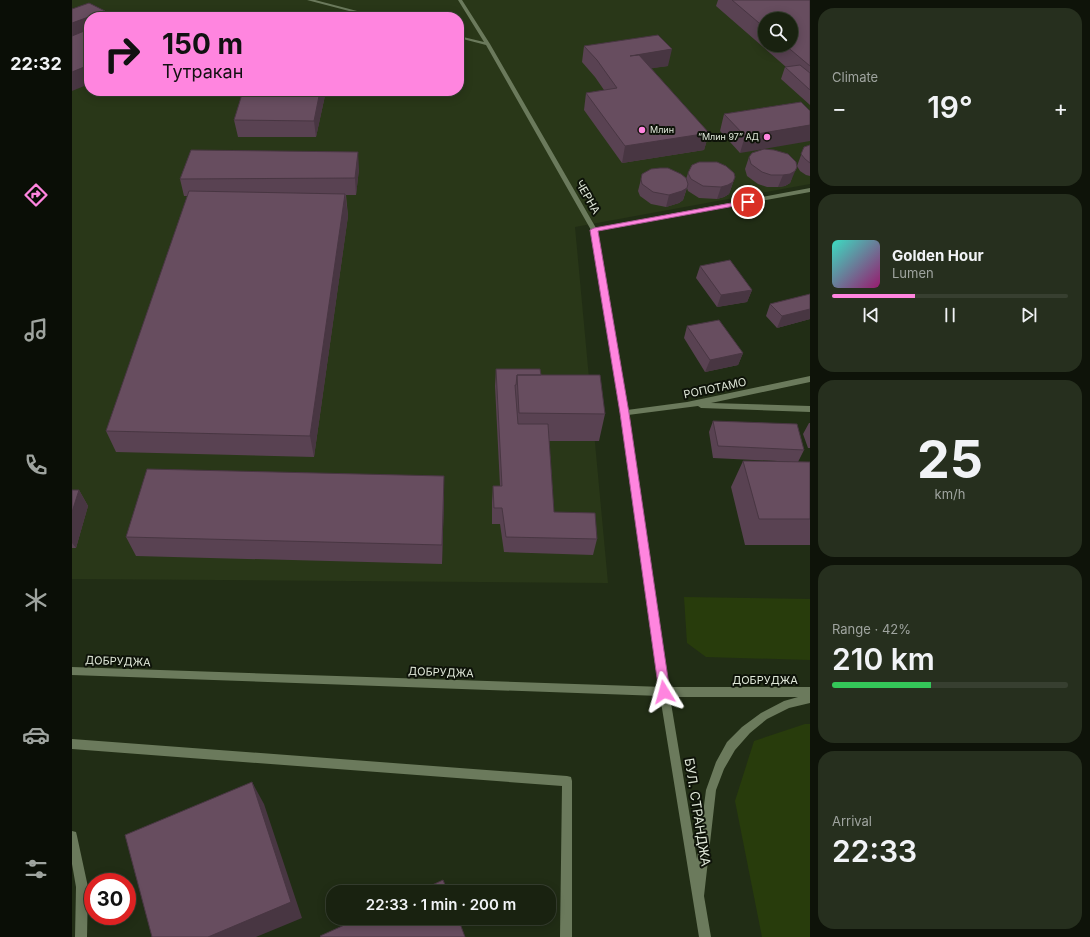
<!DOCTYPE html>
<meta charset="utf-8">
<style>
body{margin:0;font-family:Inter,sans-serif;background:#262f1e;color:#f1f3f6;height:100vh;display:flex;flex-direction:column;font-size:15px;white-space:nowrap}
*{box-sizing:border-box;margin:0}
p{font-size:13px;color:#9fa49f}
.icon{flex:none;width:22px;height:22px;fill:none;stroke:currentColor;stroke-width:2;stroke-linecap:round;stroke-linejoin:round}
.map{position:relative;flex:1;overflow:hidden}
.sheet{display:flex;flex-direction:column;gap:8px;padding:8px;background:#0e1309;width:280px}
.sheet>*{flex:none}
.top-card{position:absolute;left:12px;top:12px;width:380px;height:84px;border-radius:16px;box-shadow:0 2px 10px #0003,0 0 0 1px #373f30;background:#ff85df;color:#111;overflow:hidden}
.tools{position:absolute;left:686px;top:12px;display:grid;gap:8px}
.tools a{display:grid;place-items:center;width:40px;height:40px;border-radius:50%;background:#192210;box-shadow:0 2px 10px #0003,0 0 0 1px #373f30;font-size:20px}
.speed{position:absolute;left:12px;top:873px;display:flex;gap:8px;font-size:20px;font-weight:700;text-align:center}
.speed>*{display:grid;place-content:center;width:52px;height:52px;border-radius:50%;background:#192210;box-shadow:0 2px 10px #0003,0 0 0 1px #373f30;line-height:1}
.speed .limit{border:6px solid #d22;background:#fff;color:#111}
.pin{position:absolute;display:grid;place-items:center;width:34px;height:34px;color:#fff;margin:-17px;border:2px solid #fff;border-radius:50%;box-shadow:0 1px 4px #0007}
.me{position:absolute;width:44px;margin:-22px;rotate:352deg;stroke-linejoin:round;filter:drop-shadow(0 0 3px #0008)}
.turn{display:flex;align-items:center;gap:14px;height:84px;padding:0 12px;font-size:18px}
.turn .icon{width:52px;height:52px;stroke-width:2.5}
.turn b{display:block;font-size:28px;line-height:34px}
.big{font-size:30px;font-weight:600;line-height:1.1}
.sheet .tile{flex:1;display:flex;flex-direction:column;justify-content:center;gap:6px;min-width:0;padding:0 14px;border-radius:16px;background:#262f1e}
.sheet .dial{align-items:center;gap:0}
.dial b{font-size:52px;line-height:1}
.song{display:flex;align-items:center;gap:12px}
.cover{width:48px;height:48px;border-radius:6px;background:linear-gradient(135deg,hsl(170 70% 55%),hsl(320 70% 35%))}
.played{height:4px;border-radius:2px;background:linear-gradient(90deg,#ff85df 35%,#373f30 35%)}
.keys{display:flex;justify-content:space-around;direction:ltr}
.heat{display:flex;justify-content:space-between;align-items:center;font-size:22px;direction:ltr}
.charge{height:6px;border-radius:3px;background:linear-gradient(90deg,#34c759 42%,#373f30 0)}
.trip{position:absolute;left:254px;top:885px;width:230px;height:40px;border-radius:16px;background:#192210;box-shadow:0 2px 10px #0003,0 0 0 1px #373f30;font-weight:600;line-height:40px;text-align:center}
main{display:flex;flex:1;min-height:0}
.menu{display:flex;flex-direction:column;width:72px;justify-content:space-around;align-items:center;background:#0a0e06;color:#9fa49f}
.menu .icon{width:28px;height:28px}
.menu .active{color:#ff85df}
.menu b{font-size:18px;color:#f1f3f6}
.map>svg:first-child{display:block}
.built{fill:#293718;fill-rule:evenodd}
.green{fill:#283c0c}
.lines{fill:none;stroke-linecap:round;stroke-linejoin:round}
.minor{fill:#6b7a5c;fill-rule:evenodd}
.tertiary{fill:#6b7a5c;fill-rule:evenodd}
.wall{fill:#594252;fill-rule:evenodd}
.shaded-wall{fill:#483642}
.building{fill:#674d5f;stroke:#483642}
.route{fill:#ff85df;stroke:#a65691}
.poi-dot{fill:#ff85df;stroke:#0e1309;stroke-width:1.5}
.labels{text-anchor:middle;stroke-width:4;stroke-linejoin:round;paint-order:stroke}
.far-poi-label{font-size:9px;fill:#e1e9da;stroke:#0e1309;text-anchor:start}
.street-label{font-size:11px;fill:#e1e9da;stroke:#0e1309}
.near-street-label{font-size:13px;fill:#e1e9da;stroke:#0e1309}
</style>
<main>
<nav class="menu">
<b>22:32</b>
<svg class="icon active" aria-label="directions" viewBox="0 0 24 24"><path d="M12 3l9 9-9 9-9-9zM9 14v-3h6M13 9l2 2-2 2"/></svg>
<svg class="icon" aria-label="music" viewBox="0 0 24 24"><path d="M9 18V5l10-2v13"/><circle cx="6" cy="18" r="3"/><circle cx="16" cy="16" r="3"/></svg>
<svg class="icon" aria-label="phone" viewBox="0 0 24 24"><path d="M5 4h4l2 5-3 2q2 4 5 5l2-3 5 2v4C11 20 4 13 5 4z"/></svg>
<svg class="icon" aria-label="climate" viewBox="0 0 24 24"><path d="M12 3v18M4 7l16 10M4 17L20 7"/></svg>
<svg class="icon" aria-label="car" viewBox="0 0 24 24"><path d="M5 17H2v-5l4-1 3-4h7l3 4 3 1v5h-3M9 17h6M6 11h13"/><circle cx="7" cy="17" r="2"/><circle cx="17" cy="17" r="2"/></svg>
<svg class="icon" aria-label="filters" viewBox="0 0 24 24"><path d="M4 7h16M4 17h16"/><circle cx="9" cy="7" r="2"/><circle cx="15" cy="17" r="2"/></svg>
</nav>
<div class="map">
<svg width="738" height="937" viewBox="0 0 738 937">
<rect width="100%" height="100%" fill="#212d15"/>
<path class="built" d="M 0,0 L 738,0 L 738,184 L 503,227 L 536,583 L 0,579 ZM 17,17 L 387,17 L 387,91 L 17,91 ZM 693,19 L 719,19 L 719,45 L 693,45 Z"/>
<path class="green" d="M 612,597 L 738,599 L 738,660 L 634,657 L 615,643 Z
M 733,724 L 738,724 L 738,937 L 690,937 L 663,801 L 682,741 Z"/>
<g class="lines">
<path class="minor" d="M 235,0 L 243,0 L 308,17 L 300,17 Z
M 386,0 L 390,0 L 418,44 L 524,228 L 738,188 L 738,192 L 525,231 L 555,410 L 615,402 L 738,376 L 738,382 L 639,403 L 738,406 L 738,412 L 629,408 L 626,406 L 556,415 L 597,692 L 595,695 L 592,697 L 589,695 L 587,692 L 548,413 L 519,230 L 414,45 L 387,38 L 387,36 L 412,42 Z
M 0,739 L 495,776 L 499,777 L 500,781 L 500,937 L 488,937 L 490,786 L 0,749 Z
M 0,831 L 4,832 L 5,836 L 16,887 L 15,937 L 3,937 L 4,887 L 0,864 Z"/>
<path class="tertiary" d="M 0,667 L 592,687 L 738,687 L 738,703 L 717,708 L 695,719 L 678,733 L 663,750 L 652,769 L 644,790 L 632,896 L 639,937 L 627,937 L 588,696 L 0,675 ZM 598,697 L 726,697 L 712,701 L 689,713 L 670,727 L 655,742 L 644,762 L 634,790 L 625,859 Z"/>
</g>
<path class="wall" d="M 646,0 L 738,0 L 738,105 L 709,79 L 713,67 L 714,67 L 644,6 ZM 693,19 L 719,45 L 693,45 Z
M 512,46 L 596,66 L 579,68 L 637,133 L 632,150 L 550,163 L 512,110 L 514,93 L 532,90 L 523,77 L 510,62 Z
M 254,91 L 244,137 L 166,137 L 162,120 Z
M 729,102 L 668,153 L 648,131 L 652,114 Z
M 738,145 L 738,176 L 734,175 L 728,171 L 725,166 L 732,147 Z
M 677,157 L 720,178 L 718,183 L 713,186 L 706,187 L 695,187 L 686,184 L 675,176 L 673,169 Z
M 287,169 L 284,195 L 274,195 L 276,216 L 242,457 L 44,452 L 34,431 L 116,196 L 112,196 L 108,179 Z
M 616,173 L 663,177 L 657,194 L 652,197 L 645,199 L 627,198 L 616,191 L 615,188 L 611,200 L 607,203 L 594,207 L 579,204 L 568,196 L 566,191 L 569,179 L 614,179 Z
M 628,266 L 680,290 L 675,302 L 645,307 L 624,278 Z
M 738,294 L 738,319 L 705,328 L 694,316 L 698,304 Z
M 615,326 L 671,353 L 666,365 L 633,372 L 612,338 Z
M 424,369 L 469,375 L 533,414 L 527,441 L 477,441 L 482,512 L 525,539 L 521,555 L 432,552 L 428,524 L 420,524 L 420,502 L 421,486 L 428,486 L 423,386 Z
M 641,421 L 732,450 L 726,462 L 641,458 L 637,432 Z
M 737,423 L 738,423 L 738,448 L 736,448 L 731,434 Z
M 671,461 L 738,462 L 738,545 L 673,545 L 659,487 Z
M 0,490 L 7,490 L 16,506 L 4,548 L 0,548 Z
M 372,496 L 370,564 L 64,556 L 54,537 Z"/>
<path class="shaded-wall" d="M 33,11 L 35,17 L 17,17 L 17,35 L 0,41 L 0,23 Z
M 600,49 L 596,66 L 555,72 L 558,56 Z
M 17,65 L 17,84 L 0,91 L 0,72 Z
M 248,91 L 254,91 L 244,137 L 242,121 Z
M 738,125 L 738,141 L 668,153 L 673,136 Z
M 637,133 L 632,150 L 550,163 L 553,146 Z
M 286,152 L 287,169 L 284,195 L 283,178 Z
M 725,167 L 718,183 L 713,186 L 706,187 L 711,175 Z
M 663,177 L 657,194 L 652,197 L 645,199 L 649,187 Z
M 616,184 L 611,200 L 607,203 L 594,207 L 597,195 Z
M 273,194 L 276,216 L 242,457 L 238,436 Z
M 680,290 L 675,302 L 645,307 L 649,295 Z
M 738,309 L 738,319 L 705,328 L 710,316 Z
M 671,353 L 666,365 L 633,372 L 638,360 Z
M 372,476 L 372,496 L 370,564 L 370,545 Z
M 7,490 L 16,506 L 4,548 L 0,543 L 0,512 Z
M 180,782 L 192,804 L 230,918 L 184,937 L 136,937 Z"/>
<path class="building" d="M 660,0 L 738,0 L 738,66 L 713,45 L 719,45 L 719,19 L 693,19 L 693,28 Z
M 17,3 L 33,11 L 0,23 L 0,9 Z
M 17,29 L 17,65 L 0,72 L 0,36 Z
M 586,35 L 600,49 L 558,56 L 567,55 L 637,133 L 553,146 L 514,93 L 545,88 L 525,60 L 512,46 Z
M 728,65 L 738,73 L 738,90 L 713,67 Z
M 171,91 L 248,91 L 242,121 L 162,120 Z
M 729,102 L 738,111 L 738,125 L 673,136 L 652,114 Z
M 738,145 L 738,163 L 733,159 L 729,154 L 732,147 Z
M 692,149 L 702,150 L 716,154 L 724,162 L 725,167 L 723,171 L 718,174 L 711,175 L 699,175 L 690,172 L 679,164 L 677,157 L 680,153 Z
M 119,150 L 286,152 L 283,178 L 108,179 Z
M 627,162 L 645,162 L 654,166 L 662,173 L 663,177 L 661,182 L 656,185 L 649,187 L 631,186 L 619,179 L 616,173 L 620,165 Z
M 588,168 L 596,168 L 609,174 L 614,178 L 616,184 L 615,188 L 610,191 L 597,195 L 581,192 L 570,184 L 569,179 L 570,174 L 579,169 Z
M 117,191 L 273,194 L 238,436 L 34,431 Z
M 658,260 L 680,290 L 649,295 L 628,266 Z
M 738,294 L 738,309 L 710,316 L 698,304 Z
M 647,320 L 671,353 L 638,360 L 615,326 Z
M 424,369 L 468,369 L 469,375 L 445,375 L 444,385 L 443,385 L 446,424 L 476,424 L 482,512 L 523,513 L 525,539 L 434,537 L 430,508 L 422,508 L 421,486 L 430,486 Z
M 445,375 L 528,375 L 533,414 L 447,413 Z
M 641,421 L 725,424 L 732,450 L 646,446 Z
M 671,461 L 738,462 L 738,519 L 687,519 Z
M 75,469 L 372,476 L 370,545 L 54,537 Z
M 0,490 L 7,490 L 0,512 Z
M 180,782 L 219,902 L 136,937 L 80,937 L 53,835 Z
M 371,880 L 376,892 L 345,892 Z
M 288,918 L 386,918 L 393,937 L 249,937 L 248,936 Z"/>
<path class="route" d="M 676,200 L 680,202 L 679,203 L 526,231 L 557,413 L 598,692 L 596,695 L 592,697 L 588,695 L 587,692 L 548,413 L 518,230 L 522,228 Z"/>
<g class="poi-dot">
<circle cx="570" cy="130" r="4"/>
<circle cx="695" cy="137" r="4"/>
</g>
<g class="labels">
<g class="far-poi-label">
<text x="578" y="133">Млин</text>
<text x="687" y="140" text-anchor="end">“Млин 97” АД</text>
</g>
<g class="street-label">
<text transform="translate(516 197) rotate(60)" y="4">ЧЕРНА</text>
<text transform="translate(643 388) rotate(-12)" y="4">РОПОТАМО</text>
<text transform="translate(46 661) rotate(2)" y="4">ДОБРУДЖА</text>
<text transform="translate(369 672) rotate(2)" y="4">ДОБРУДЖА</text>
<text x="693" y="684">ДОБРУДЖА</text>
</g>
<g class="near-street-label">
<text transform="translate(626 812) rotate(81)" y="5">БУЛ. СТРАНДЖА</text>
</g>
</g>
</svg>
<div class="tools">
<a><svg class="icon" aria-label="search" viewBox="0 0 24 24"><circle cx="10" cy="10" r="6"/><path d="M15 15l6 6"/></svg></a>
</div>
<div class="speed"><div class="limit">30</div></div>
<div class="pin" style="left:676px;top:202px;background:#d93025"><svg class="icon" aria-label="arrive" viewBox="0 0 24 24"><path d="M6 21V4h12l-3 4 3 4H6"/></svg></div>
<svg class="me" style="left:592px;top:692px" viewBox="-20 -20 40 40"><path d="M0-17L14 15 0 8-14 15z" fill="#ff85df" stroke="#fff" stroke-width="4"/></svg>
<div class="trip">22:33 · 1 min · 200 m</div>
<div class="top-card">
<div class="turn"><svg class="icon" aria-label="right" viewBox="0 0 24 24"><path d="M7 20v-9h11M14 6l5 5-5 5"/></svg><div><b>150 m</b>Тутракан</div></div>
</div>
</div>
<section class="sheet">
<div class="tile"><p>Climate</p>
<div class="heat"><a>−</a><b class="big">19°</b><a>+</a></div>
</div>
<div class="tile">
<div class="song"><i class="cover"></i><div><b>Golden Hour</b><p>Lumen</p></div></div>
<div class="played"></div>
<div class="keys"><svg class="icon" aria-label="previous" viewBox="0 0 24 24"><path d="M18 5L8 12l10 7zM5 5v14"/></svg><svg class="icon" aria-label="pause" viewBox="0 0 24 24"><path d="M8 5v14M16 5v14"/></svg><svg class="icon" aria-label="next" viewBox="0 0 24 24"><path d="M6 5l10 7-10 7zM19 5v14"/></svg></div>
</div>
<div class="tile dial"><b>25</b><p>km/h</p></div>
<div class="tile"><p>Range · 42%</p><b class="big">210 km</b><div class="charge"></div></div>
<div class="tile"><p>Arrival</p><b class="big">22:33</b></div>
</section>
</main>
